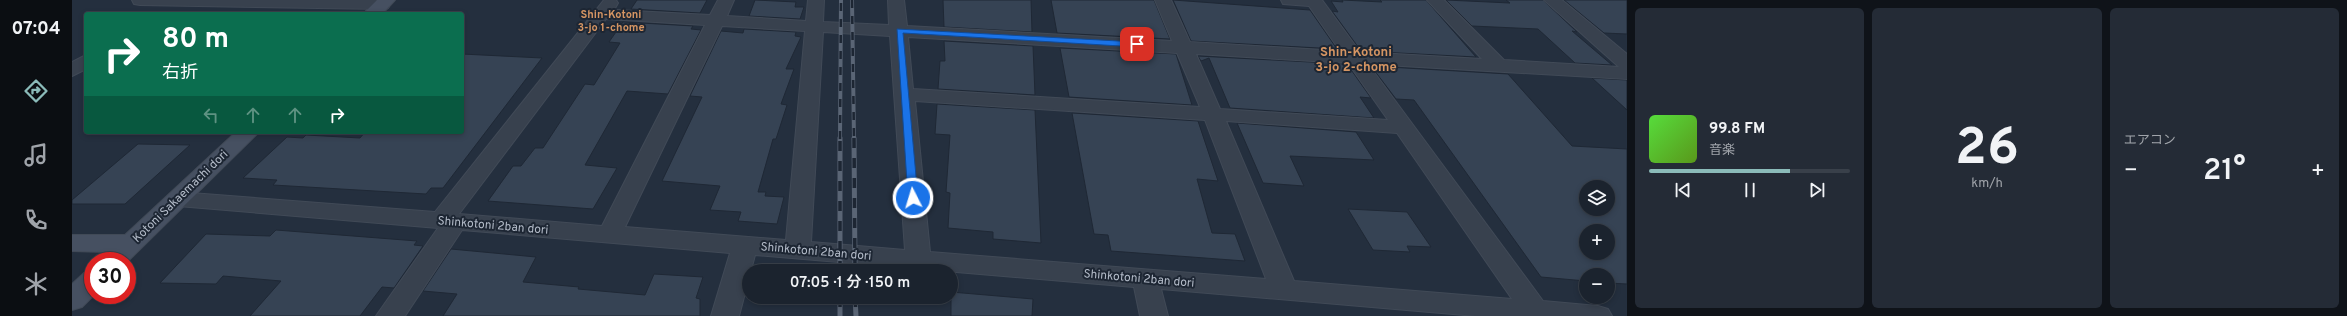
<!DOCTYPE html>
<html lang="ja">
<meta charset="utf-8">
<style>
body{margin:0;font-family:Overpass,"Noto Sans JP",sans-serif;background:#242b36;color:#f1f3f6;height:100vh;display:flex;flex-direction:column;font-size:15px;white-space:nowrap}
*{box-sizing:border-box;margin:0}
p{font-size:13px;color:#a0a4aa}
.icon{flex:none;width:22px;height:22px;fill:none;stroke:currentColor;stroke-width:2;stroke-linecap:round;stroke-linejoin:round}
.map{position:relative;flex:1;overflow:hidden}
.details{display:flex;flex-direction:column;gap:8px;padding:8px;background:#0f1319;width:720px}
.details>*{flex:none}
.banner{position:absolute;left:12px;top:12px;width:380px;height:122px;border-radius:4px;box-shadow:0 2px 6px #0003,0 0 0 1px #39404a;background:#0b6e4f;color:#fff;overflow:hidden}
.fabs{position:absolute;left:1507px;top:180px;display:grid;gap:8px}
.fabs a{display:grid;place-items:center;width:36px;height:36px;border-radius:50%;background:#1b232e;box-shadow:0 2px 6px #0003,0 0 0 1px #39404a;font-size:20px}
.speed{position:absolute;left:12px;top:252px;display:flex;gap:8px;font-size:20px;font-weight:700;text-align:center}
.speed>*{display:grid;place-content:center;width:52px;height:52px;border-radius:50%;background:#1b232e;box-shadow:0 2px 6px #0003,0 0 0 1px #39404a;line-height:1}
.speed .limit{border:6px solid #d22;background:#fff;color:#111}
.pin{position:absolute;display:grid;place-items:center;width:34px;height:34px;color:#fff;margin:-17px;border-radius:8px;box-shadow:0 2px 6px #0006}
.me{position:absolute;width:44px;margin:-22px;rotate:355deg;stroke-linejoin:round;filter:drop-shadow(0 0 3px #0008)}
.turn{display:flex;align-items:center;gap:14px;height:84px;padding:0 12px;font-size:18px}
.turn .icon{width:52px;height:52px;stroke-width:2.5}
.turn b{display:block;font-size:28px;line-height:34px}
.lanes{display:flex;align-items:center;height:38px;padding:0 12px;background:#0003;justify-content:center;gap:20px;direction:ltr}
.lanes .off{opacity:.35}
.big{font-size:30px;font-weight:600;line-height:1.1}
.details .widget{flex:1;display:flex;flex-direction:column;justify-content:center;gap:6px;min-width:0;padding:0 14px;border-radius:6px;background:#242b36}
.details .dial{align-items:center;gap:0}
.dial b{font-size:52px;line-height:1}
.song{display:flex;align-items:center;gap:12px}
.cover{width:48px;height:48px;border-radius:6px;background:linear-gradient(135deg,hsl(110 70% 55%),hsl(90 70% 35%))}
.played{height:4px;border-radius:2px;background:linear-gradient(90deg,#8bbbb9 70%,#39404a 70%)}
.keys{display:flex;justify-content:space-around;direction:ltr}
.heat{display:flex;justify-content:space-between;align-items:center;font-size:22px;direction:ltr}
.details .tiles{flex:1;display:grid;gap:8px;grid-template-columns:repeat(3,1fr)}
.trip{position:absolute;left:670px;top:264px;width:216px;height:40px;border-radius:20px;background:#1b232e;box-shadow:0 2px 6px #0003,0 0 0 1px #39404a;font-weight:600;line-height:40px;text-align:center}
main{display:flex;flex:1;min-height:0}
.tab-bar{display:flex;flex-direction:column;width:72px;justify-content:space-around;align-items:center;background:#0b0e12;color:#a0a4aa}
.tab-bar .icon{width:28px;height:28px}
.tab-bar .active{color:#8bbbb9}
.tab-bar b{font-size:18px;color:#f1f3f6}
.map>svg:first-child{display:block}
.building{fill:#364354;stroke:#1f2835;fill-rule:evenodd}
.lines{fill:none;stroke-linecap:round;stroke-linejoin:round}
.street-casing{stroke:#414a57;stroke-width:2}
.secondary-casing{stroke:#414a57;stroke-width:2}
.street{fill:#38414e;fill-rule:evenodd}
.secondary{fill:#465061;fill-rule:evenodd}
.rail-far1-casing{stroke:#5a6575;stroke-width:4}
.rail-casing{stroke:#5a6575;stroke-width:5}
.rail-far1{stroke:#1d2633;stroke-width:2.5;stroke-dasharray:8;stroke-linecap:butt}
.rail{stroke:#1d2633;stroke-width:3.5;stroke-dasharray:10;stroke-linecap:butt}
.route{fill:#1a73e8;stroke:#114b97}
.labels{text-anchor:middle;stroke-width:4;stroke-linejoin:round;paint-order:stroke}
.far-neighbourhood-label{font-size:11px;font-weight:bold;fill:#d59563;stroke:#1d2633}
.street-label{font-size:12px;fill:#b4bcc9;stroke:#1d2633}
.neighbourhood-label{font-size:13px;font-weight:bold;fill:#d59563;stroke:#1d2633}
</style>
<main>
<nav class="tab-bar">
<b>07:04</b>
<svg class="icon active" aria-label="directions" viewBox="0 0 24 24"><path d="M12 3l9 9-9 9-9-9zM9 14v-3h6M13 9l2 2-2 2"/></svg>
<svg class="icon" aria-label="music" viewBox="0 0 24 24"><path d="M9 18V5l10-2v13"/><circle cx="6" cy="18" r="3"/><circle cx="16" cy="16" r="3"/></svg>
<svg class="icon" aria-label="phone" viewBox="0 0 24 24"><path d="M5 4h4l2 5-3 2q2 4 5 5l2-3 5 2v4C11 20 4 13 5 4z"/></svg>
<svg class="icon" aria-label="climate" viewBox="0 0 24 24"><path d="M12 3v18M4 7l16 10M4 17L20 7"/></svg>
</nav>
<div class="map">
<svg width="1555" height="316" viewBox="0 0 1555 316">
<rect width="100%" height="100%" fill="#242f3e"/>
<path class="building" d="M 565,0 L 635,0 L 628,13 L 559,9 Z
M 683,0 L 724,2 L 723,7 L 732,7 L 728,19 L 677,16 Z
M 871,0 L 959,0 L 960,32 L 872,27 Z
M 979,0 L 1082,0 L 1098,39 L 985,33 Z
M 1101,0 L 1238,10 L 1265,49 L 1119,41 Z
M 1270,0 L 1310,2 L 1308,0 L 1354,0 L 1404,57 L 1289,51 L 1260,11 L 1266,12 L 1259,1 L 1271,2 Z
M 1374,0 L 1438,3 L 1434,0 L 1471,0 L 1505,32 L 1500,31 L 1540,65 L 1503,63 L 1466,29 L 1400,26 Z
M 1492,0 L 1555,0 L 1555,34 L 1532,33 Z
M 551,22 L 621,26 L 619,29 L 629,30 L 596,94 L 555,91 L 513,165 L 545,168 L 521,209 L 416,201 L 441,166 L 449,166 L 463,148 L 471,148 L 513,84 L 522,85 L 548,43 L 537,42 Z
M 672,29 L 724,32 L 723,36 L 729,37 L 714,69 L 722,69 L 709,104 L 715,105 L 704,139 L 701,139 L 686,192 L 694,192 L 693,196 L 712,197 L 705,224 L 666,221 L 669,212 L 638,210 L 648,186 L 590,181 L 630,97 L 618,96 L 649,31 L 671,33 Z
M 872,41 L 961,46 L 963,95 L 866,89 L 868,61 L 873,61 Z
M 988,48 L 1104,54 L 1120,105 L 997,97 Z
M 390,54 L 470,58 L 371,188 L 359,188 L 354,194 L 201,185 L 205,180 L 171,178 L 215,137 L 231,138 L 234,135 L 288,138 L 293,132 L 390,132 Z
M 1126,56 L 1275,64 L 1299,98 L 1288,97 L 1302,118 L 1158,108 L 1137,58 L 1129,61 Z
M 1299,66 L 1436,74 L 1500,146 L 1555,149 L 1555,284 L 1536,283 L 1536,275 L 1514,275 L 1514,281 L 1469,277 L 1342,100 L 1324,99 ZM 1514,187 L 1536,187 L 1536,209 L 1514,209 ZM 1514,231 L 1536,231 L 1536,253 L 1514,253 Z
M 1520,78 L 1555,80 L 1555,110 Z
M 865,104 L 963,110 L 969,243 L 921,239 L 921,232 L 876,228 L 878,193 L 874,192 L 878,135 L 863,134 Z
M 1000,113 L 1126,121 L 1146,181 L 1125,179 L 1140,233 L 1163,234 L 1173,261 L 1039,251 L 1036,235 L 1022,234 Z
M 1165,123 L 1284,132 L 1302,160 L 1218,156 L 1232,186 L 1191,183 Z
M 66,144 L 118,145 L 53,204 L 0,204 L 0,200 Z
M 1276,209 L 1335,212 L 1359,247 L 1335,246 L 1338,252 L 1301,250 Z
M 204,230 L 345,241 L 342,245 L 351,246 L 322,288 L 310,287 L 288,316 L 178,316 L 209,281 L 151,276 L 144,284 L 88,283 L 134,234 L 198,236 Z
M 379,249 L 464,257 L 451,282 L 507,287 L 506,289 L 573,295 L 582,274 L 631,277 L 624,298 L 628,299 L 628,316 L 371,316 L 385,294 L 351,291 Z
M 879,292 L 961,299 L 960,316 L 879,316 Z"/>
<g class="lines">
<g class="street-casing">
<path id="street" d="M 60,0 L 314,0 L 318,4 L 316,8 L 310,9 L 68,5 L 62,4 Z
M 532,0 L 544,0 L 546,3 L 542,10 L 638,15 L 646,0 L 662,0 L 655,16 L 734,21 L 736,0 L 752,0 L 751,22 L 817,25 L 816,0 L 832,0 L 835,26 L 1100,41 L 1083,0 L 1099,0 L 1118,42 L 1268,51 L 1237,6 L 1211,4 L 1209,0 L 1250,0 L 1288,52 L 1410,59 L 1355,0 L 1372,0 L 1432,60 L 1547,67 L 1472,0 L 1490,0 L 1555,54 L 1555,79 L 1296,64 L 1471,301 L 1526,306 L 1536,309 L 1540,316 L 1404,316 L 1089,289 L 1096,316 L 1068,316 L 1062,287 L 683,255 L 667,316 L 639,316 L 658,253 L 390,230 L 333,316 L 304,316 L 366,228 L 106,206 L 98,204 L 94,199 L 98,194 L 106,192 L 363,212 ZM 534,19 L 633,25 L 530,226 L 387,214 ZM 650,26 L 733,31 L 714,240 L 553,227 ZM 751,32 L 818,36 L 833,250 L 739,242 ZM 836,37 L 1105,53 L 1128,107 L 841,89 ZM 1124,54 L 1276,63 L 1316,120 L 1148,109 ZM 843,101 L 1133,120 L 1194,279 L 858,252 ZM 1154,121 L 1325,133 L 1440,299 L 1222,281 Z
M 14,55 L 14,69 L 0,76 L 0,62 Z"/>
</g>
<g class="secondary-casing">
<path id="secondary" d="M 305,0 L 323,0 L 310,14 L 291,14 Z
M 164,132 L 187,132 L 55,262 L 28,261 L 35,252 L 0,251 L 0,235 L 53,235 Z
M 21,271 L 22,295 L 10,307 L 0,310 L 0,284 L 12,273 Z"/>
</g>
<use href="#street" class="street"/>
<use href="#secondary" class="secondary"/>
<g class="rail-far1-casing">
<path id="rail-far1" d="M 780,0 L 782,139
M 768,139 L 769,0"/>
</g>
<g class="rail-casing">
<path id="rail" d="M 782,138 L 783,271
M 768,271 L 768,138
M 768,297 L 768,316
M 783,297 L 784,316"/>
</g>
<use href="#rail-far1" class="rail-far1"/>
<use href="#rail" class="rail"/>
</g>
<path class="route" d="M 825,29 L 1065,42 L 1069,44 L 1065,47 L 831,33 L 846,198 L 841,201 L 836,198 Z"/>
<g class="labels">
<g class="far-neighbourhood-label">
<text x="539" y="18">Shin-Kotoni<tspan x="539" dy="13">3-jo 1-chome</tspan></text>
</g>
<g class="street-label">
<text transform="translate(108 196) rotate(-44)" y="4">Kotoni Sakaemachi dori</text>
<text transform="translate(421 225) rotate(5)" y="4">Shinkotoni 2ban dori</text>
<text transform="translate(744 251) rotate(5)" y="4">Shinkotoni 2ban dori</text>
<text transform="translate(1067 278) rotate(5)" y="4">Shinkotoni 2ban dori</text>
</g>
<g class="neighbourhood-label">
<text x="1284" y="56">Shin-Kotoni<tspan x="1284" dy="15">3-jo 2-chome</tspan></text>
</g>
</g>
</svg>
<div class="fabs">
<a><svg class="icon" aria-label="layers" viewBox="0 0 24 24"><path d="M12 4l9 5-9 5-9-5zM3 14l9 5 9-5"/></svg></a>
<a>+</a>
<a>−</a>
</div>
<div class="speed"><div class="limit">30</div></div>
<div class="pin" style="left:1065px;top:44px;background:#d93025"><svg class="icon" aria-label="arrive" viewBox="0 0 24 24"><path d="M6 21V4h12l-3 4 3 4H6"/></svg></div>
<svg class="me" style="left:841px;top:198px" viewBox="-20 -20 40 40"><circle r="17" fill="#1a73e8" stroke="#fff" stroke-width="3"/><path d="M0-11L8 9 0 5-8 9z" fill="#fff"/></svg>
<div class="trip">07:05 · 1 分 · 150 m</div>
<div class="banner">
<div class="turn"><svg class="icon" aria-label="right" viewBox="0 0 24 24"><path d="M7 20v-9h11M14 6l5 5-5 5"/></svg><div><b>80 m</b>右折</div></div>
<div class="lanes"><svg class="icon off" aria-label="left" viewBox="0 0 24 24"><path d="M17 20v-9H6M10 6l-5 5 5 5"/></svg><svg class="icon off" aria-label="ahead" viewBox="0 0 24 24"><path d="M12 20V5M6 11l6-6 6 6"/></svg><svg class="icon off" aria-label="ahead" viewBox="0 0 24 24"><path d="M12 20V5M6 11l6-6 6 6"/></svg><svg class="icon" aria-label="right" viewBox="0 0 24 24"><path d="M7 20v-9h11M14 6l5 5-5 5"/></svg></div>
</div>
</div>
<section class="details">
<div class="tiles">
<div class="widget">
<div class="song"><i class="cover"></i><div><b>99.8 FM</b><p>音楽</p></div></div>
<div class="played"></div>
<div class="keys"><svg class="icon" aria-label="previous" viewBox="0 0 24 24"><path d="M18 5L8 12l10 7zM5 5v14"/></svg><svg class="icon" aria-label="pause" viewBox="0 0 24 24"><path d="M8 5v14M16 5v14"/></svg><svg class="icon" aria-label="next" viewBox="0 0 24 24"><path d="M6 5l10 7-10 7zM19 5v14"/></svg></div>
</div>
<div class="widget dial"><b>26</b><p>km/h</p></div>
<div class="widget"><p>エアコン</p>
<div class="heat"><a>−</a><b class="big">21°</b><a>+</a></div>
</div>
</div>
</section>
</main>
